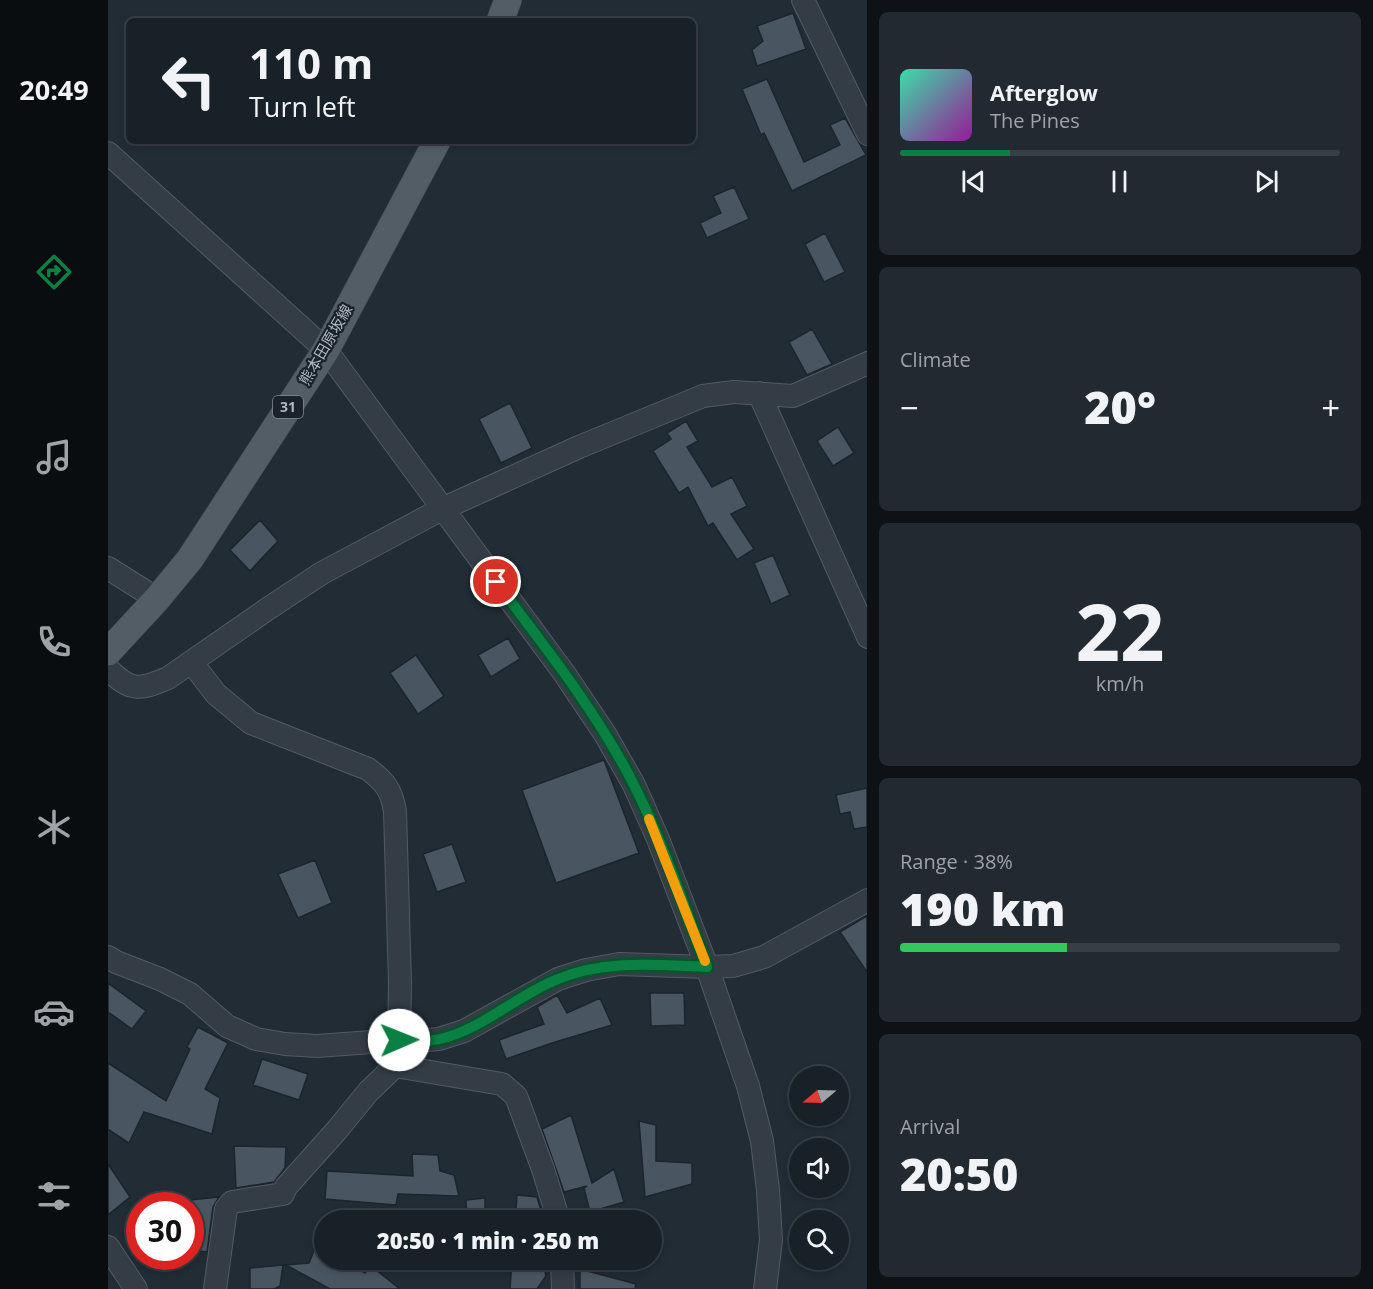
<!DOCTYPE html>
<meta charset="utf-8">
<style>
body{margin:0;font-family:"Open Sans","Noto Sans JP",sans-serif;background:#222930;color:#f1f3f6;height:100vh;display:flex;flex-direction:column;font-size:22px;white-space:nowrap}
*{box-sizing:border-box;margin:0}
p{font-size:20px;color:#9fa3a8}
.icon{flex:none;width:33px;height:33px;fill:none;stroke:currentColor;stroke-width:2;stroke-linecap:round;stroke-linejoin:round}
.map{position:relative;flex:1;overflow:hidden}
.side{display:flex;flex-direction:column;gap:12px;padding:12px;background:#0e1216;width:506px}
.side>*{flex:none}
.banner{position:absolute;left:18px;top:18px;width:570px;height:126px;border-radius:9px;box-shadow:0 3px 9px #0003,0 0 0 2px #373e45;background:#192128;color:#f1f3f6;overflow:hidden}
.needle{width:39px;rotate:251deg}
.buttons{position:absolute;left:681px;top:1066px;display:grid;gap:12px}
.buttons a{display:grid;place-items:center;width:60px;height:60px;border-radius:50%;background:#192128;box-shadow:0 3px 9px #0003,0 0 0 2px #373e45;font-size:30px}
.speed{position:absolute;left:18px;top:1192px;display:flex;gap:12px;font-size:30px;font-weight:700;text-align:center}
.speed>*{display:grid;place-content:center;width:78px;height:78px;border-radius:50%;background:#192128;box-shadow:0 3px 9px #0003,0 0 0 2px #373e45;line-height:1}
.speed .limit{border:9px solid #d22;background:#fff;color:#111}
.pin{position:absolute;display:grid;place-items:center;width:51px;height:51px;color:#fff;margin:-26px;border:3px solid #fff;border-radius:50%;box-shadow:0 2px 6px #0007}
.me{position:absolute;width:66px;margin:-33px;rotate:89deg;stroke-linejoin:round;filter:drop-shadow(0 0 4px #0008)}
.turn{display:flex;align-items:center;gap:21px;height:126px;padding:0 24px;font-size:27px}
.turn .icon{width:78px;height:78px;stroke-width:2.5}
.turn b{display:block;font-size:42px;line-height:51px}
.big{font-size:45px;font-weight:800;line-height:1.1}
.side .widget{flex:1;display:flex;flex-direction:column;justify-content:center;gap:9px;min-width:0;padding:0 21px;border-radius:9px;background:#222930}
.side .dial{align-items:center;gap:0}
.dial b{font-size:78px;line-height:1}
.song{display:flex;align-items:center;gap:18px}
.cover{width:72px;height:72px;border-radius:9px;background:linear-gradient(135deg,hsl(160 70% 55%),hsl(300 70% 35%))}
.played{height:6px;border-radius:3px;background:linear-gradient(90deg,#0b8043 25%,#373e45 25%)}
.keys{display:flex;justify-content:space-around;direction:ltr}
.heat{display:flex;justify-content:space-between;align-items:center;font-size:33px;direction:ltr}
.charge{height:9px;border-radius:4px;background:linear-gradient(90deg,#34c759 38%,#373e45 0)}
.trip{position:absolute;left:206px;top:1210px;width:348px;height:60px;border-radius:30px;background:#192128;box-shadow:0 3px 9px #0003,0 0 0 2px #373e45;font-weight:800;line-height:60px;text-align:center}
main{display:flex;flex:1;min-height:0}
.tab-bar{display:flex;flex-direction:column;width:108px;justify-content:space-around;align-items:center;background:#0a0d10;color:#9fa3a8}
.tab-bar .icon{width:42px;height:42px}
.tab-bar .on{color:#0b8043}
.tab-bar b{font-size:27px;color:#f1f3f6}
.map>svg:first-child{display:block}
.building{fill:#495661;stroke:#1c242d;stroke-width:1.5}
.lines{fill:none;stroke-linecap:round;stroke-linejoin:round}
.minor-casing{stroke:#525b64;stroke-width:24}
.major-casing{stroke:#3e4650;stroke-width:28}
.minor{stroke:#343d46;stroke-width:22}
.major{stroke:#525d66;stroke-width:27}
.route-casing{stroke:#07532c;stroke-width:15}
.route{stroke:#0b8043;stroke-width:10}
.slow{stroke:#f59e0b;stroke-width:10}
.labels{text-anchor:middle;stroke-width:4.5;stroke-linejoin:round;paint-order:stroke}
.shield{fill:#1a222a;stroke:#828b95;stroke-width:1.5}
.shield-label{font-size:14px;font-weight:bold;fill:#afb8c3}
.street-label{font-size:15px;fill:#afb8c3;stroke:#1a222a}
</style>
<main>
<nav class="tab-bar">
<b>20:49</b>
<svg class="icon on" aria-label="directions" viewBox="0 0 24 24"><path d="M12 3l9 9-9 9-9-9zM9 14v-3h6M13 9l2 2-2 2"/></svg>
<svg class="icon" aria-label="music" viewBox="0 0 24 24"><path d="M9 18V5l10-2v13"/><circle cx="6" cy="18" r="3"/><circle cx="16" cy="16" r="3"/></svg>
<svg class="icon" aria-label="phone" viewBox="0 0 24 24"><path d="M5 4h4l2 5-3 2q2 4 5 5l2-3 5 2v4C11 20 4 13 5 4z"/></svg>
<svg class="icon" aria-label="climate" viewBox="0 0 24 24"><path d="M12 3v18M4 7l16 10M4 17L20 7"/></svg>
<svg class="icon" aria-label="car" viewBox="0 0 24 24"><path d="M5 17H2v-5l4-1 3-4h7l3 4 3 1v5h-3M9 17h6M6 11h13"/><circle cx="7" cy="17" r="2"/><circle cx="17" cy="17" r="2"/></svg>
<svg class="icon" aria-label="filters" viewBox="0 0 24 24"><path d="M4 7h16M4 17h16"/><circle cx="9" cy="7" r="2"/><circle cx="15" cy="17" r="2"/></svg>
</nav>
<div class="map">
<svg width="760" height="1289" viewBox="0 0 760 1289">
<rect width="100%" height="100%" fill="#212c35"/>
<path class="building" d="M 685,13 L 698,49 L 649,66 L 644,50 L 655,41 L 649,26 Z
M 659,79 L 696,162 L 732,145 L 722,125 L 737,118 L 758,155 L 684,191 L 656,133 L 653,135 L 634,89 Z
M 626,187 L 641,219 L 599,238 L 592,223 L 613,213 L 605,196 Z
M 717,233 L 737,272 L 716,282 L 697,244 Z
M 704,329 L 724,364 L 699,375 L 681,342 Z
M 402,403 L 424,448 L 393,463 L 371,419 Z
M 578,421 L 590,441 L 579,447 L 604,487 L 624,477 L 639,506 L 623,514 L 646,549 L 629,560 L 605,523 L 600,526 L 580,487 L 571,493 L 545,451 L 563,439 L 559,433 Z
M 730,427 L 746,453 L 725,466 L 709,441 Z
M 152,520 L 170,541 L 142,571 L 122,550 Z
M 665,555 L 682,595 L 663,604 L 646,563 Z
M 400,638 L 412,659 L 383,677 L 370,655 Z
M 308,655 L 336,696 L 310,714 L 282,673 Z
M 496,760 L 531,853 L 448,883 L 414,790 Z
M 759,788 L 759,827 L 746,829 L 742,812 L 732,814 L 728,795 Z
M 344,844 L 358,882 L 329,892 L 315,854 Z
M 207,860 L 224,903 L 190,918 L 170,874 Z
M 759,916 L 759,972 L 732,932 Z
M 0,983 L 38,1011 L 24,1029 L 0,1012 Z
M 542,993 L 576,993 L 577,1025 L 543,1026 Z
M 449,995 L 459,1013 L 492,998 L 504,1025 L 444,1043 L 398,1059 L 391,1040 L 436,1024 L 429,1007 Z
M 90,1027 L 120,1043 L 97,1089 L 112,1098 L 104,1134 L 36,1112 L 21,1143 L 0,1129 L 0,1063 L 58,1101 L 82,1049 L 79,1047 Z
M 154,1059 L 200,1074 L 191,1100 L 145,1085 Z
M 463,1115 L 484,1183 L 506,1169 L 516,1202 L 482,1212 L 476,1188 L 479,1186 L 456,1192 L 434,1129 Z
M 531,1121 L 548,1125 L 548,1161 L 584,1163 L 584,1184 L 537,1197 Z
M 126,1146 L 178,1147 L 177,1168 L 166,1182 L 128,1188 Z
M 304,1154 L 330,1155 L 332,1171 L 346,1175 L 351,1196 L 290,1194 L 288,1205 L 217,1199 L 219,1171 L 305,1176 Z
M 0,1164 L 22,1197 L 0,1215 Z
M 409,1195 L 429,1197 L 436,1220 L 407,1221 Z
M 111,1197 L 105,1207 L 99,1252 L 82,1250 L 82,1200 Z
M 377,1198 L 377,1221 L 359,1221 L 358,1200 Z
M 215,1228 L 216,1260 L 234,1260 L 257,1273 L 262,1265 L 292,1289 L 222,1289 L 178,1265 L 201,1263 Z
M 404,1260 L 435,1260 L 438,1276 L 429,1289 L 402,1289 Z
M 175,1265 L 172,1286 L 166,1289 L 142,1289 L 142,1268 Z
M 472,1269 L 528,1284 L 527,1289 L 472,1289 Z"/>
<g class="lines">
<g class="minor-casing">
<path id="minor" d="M 695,0 L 760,134
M 0,153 L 218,350 L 456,673 L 497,734 L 526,785 L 550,839 L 599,967 L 640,1086 L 654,1141 L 660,1190 L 663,1240 L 657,1289
M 651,393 L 760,637
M 0,568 L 49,599
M 84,663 L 108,694 L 143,723 L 260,769 C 277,782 283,789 287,811 L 292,983 L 291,1040 L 287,1066 L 260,1092 L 229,1130 L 178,1187 L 175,1194 L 124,1202 L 118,1209 L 107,1289
M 0,669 C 23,692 32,690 60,678 L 161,608 L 214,573 L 334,509 L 471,447 L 595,396 L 626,392 L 685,396 L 760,363
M 0,957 L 8,962 L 52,979 L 82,994 L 119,1026 L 148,1039 L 177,1044 L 209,1046 L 291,1040 L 308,1041 L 331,1039 L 356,1031 L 450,979 L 478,970 L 511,964 L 599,967 L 625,966 L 656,957 L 760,900
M 287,1066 L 394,1084 L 408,1096 L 435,1169 L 451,1221
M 0,1247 L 28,1289
M 454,1260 L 455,1289"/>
</g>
<g class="major-casing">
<path id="major" d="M 392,21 L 400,0
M 0,652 L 49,599 L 82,559 L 218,350 L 329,141"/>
</g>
<use href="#minor" class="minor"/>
<use href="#major" class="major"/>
</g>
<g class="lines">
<g class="route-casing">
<path id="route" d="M 291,1040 C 304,1041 319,1042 332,1039 C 375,1029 409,995 450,979 C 498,959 549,965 599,967 C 576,906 555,843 526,785 C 489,712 437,647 388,582"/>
</g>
<use href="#route" class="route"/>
<path class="slow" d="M 541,819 L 597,961"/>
</g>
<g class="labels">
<rect class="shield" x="165" y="396" width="30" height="22" rx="4.5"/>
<g class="shield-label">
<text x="180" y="412">31</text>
</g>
<g class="street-label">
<text transform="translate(218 345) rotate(-60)" y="5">熊本田原坂線</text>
</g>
</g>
</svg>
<div class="buttons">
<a><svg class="needle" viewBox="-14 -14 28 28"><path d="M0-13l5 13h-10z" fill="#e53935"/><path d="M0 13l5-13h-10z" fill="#9fa3a8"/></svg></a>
<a><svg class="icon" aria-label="sound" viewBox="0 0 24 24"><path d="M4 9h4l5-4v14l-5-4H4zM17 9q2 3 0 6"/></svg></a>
<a><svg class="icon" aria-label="search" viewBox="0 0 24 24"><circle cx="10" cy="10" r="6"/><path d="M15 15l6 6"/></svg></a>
</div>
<div class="speed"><div class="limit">30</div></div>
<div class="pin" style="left:388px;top:582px;background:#d93025"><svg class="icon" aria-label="arrive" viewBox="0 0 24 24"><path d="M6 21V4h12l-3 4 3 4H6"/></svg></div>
<svg class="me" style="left:291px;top:1040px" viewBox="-20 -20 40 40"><circle r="19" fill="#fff"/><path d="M0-13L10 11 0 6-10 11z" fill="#0b8043"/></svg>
<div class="trip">20:50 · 1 min · 250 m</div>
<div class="banner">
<div class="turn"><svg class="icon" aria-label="left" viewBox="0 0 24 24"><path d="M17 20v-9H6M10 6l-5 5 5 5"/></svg><div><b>110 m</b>Turn left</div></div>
</div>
</div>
<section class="side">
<div class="widget">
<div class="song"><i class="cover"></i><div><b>Afterglow</b><p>The Pines</p></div></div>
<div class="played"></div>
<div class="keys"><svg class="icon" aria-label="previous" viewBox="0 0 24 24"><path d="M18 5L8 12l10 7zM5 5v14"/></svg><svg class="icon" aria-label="pause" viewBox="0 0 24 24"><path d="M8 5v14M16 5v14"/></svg><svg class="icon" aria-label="next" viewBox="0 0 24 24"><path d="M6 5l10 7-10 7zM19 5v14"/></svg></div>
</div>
<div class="widget"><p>Climate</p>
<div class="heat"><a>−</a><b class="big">20°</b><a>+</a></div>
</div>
<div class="widget dial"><b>22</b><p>km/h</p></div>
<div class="widget"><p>Range · 38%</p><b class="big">190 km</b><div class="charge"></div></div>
<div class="widget"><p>Arrival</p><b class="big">20:50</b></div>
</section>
</main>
